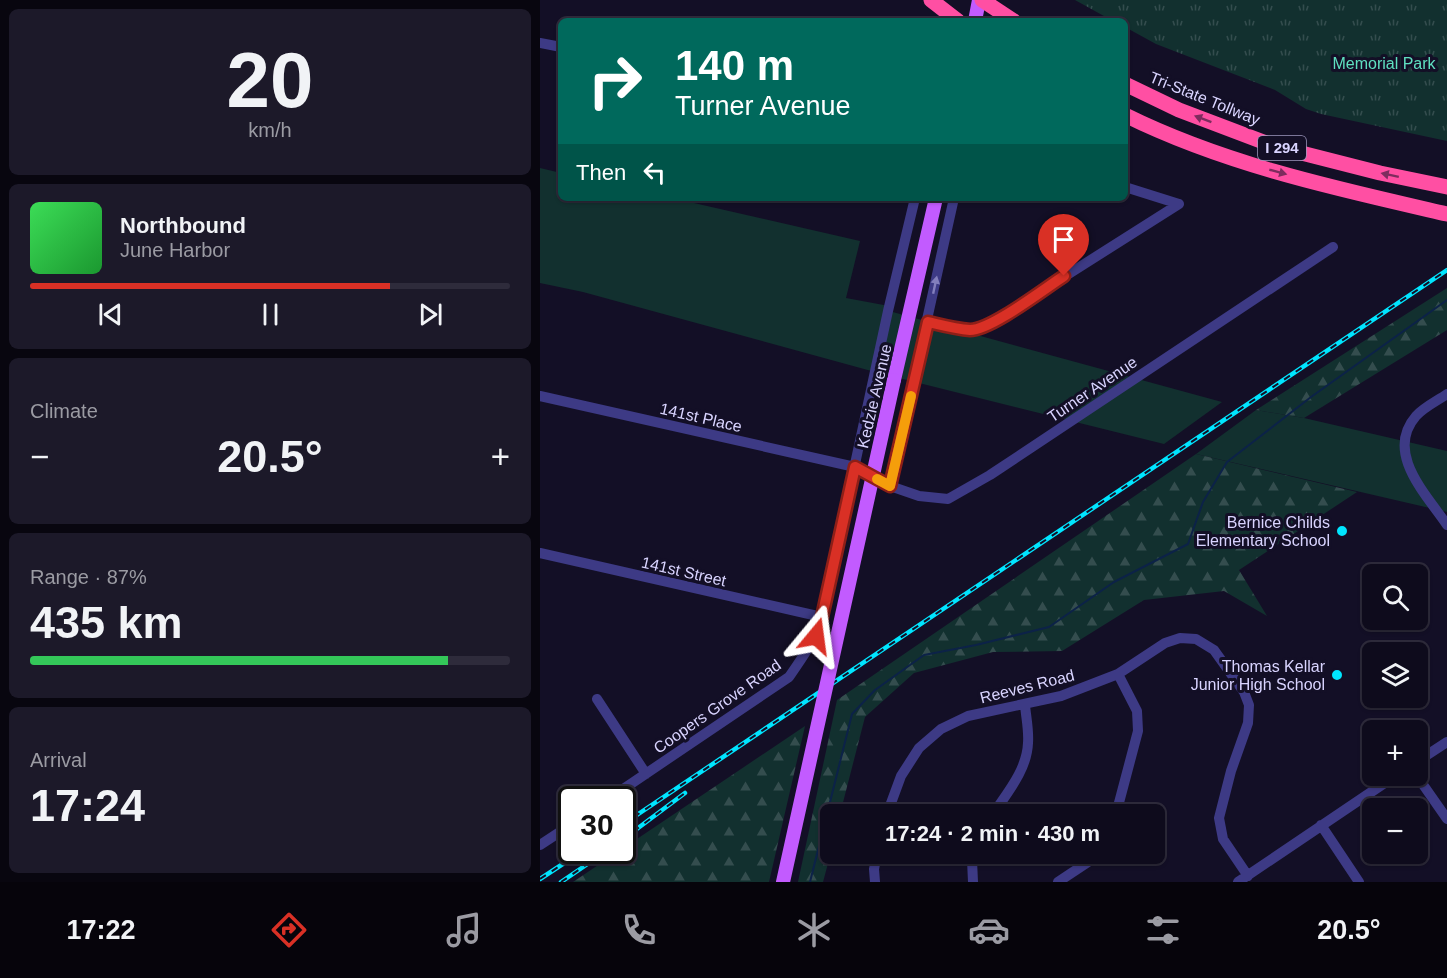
<!DOCTYPE html>
<meta charset="utf-8">
<style>
body{margin:0;font-family:Arial,sans-serif;background:#1c1929;color:#f1f3f6;height:100vh;display:flex;flex-direction:column;font-size:22px;white-space:nowrap}
*{box-sizing:border-box;margin:0}
p{font-size:20px;color:#9b9ba3}
.icon{flex:none;width:33px;height:33px;fill:none;stroke:currentColor;stroke-width:2;stroke-linecap:round;stroke-linejoin:round}
.map{position:relative;flex:1;overflow:hidden}
.side{display:flex;flex-direction:column;gap:9px;padding:9px;background:#08060f;width:540px}
.side>*{flex:none}
.top-card{position:absolute;left:18px;top:18px;width:570px;height:183px;border-radius:9px;box-shadow:0 2px 4px #0004,0 0 0 2px #2e2b3b;background:#00695c;color:#fff;overflow:hidden}
.buttons{position:absolute;left:822px;top:564px;display:grid;gap:12px}
.buttons a{display:grid;place-items:center;width:66px;height:66px;border-radius:9px;background:#0e0b1c;box-shadow:0 2px 4px #0004,0 0 0 2px #2e2b3b;font-size:30px}
.speed{position:absolute;left:18px;top:786px;display:flex;gap:12px;font-size:30px;font-weight:700;text-align:center}
.speed>*{display:grid;place-content:center;width:78px;height:78px;border-radius:50%;background:#0e0b1c;box-shadow:0 2px 4px #0004,0 0 0 2px #2e2b3b;line-height:1}
.speed .limit{border:3px solid #111;border-radius:9px;background:#fff;color:#111}
.pin{position:absolute;display:grid;place-items:center;width:51px;height:51px;color:#fff;margin:-62px -26px;border-radius:50% 50% 50% 0;rotate:-45deg;box-shadow:0 0 6px #0007}
.pin .icon{rotate:45deg}
.me{position:absolute;width:66px;margin:-33px;rotate:16deg;stroke-linejoin:round;filter:drop-shadow(0 0 4px #0008)}
.turn{display:flex;align-items:center;gap:21px;height:126px;padding:0 18px;font-size:27px}
.turn .icon{width:78px;height:78px;stroke-width:2.5}
.turn b{display:block;font-size:42px;line-height:51px}
.then{display:flex;align-items:center;height:57px;padding:0 18px;background:#0003;gap:12px;font-size:22px}
.big{font-size:45px;font-weight:600;line-height:1.1}
.side .widget{flex:1;display:flex;flex-direction:column;justify-content:center;gap:9px;min-width:0;padding:0 21px;border-radius:9px;background:#1c1929}
.side .dial{align-items:center;gap:0}
.dial b{font-size:78px;line-height:1}
.song{display:flex;align-items:center;gap:18px}
.cover{width:72px;height:72px;border-radius:9px;background:linear-gradient(135deg,hsl(130 70% 55%),hsl(130 70% 35%))}
.played{height:6px;border-radius:3px;background:linear-gradient(90deg,#d93025 75%,#2e2b3b 75%)}
.keys{display:flex;justify-content:space-around;direction:ltr}
.heat{display:flex;justify-content:space-between;align-items:center;font-size:33px;direction:ltr}
.charge{height:9px;border-radius:4px;background:linear-gradient(90deg,#34c759 87%,#2e2b3b 0)}
.trip{position:absolute;left:280px;top:804px;width:345px;height:60px;border-radius:9px;background:#0e0b1c;box-shadow:0 2px 4px #0004,0 0 0 2px #2e2b3b;font-weight:600;line-height:60px;text-align:center}
.tabs{display:flex;height:96px;justify-content:space-around;align-items:center;background:#06040b;color:#9b9ba3}
.tabs .icon{width:42px;height:42px}
.tabs .selected{color:#d93025}
.tabs b{font-size:27px;color:#f1f3f6}
main{display:flex;flex:1;min-height:0}
.map>svg:first-child{display:block}
.green{fill:#12302f}
.forest{fill:url(#forest-firs)}
.park{fill:url(#park-tufts)}
.lines{fill:none;stroke-linecap:round;stroke-linejoin:round}
.stream{stroke:#0c2248;stroke-width:2}
.minor{stroke:#3d3a85;stroke-width:10}
.major{stroke:#c25bff;stroke-width:14}
.highway{stroke:#ff4fa3;stroke-width:15}
.rail-casing{stroke:#00e5ff;stroke-width:4.5}
.rail{stroke:#130f26;stroke-width:2;stroke-dasharray:7;stroke-linecap:butt}
.major-bridge{stroke:#c25bff;stroke-width:14}
.oneway{fill:#7d2c5e}
.oneway2{fill:#837fbc}
.route-casing{stroke:#8d1f18;stroke-width:15}
.route{stroke:#d93025;stroke-width:10}
.slow{stroke:#f59e0b;stroke-width:10}
.poi-dot{fill:#00e5ff;stroke:#130f26;stroke-width:2}
.labels{text-anchor:middle;stroke-width:6;stroke-linejoin:round;paint-order:stroke}
.shield{fill:#130f26;stroke:#9e99be;stroke-width:1.5}
.shield-label{font-size:15px;font-weight:bold;fill:#d9d4ff}
.park-label{font-size:16px;fill:#5fe0c0;stroke:#130f26}
.street-label{font-size:16px;fill:#d9d4ff;stroke:#130f26}
.poi-label{font-size:16px;fill:#d9d4ff;stroke:#130f26;text-anchor:end}
</style>
<main>
<section class="side">
<div class="widget dial"><b>20</b><p>km/h</p></div>
<div class="widget">
<div class="song"><i class="cover"></i><div><b>Northbound</b><p>June Harbor</p></div></div>
<div class="played"></div>
<div class="keys"><svg class="icon" aria-label="previous" viewBox="0 0 24 24"><path d="M18 5L8 12l10 7zM5 5v14"/></svg><svg class="icon" aria-label="pause" viewBox="0 0 24 24"><path d="M8 5v14M16 5v14"/></svg><svg class="icon" aria-label="next" viewBox="0 0 24 24"><path d="M6 5l10 7-10 7zM19 5v14"/></svg></div>
</div>
<div class="widget"><p>Climate</p>
<div class="heat"><a>−</a><b class="big">20.5°</b><a>+</a></div>
</div>
<div class="widget"><p>Range · 87%</p><b class="big">435 km</b><div class="charge"></div></div>
<div class="widget"><p>Arrival</p><b class="big">17:24</b></div>
</section>
<div class="map">
<svg width="907" height="882" viewBox="0 0 907 882">
<defs>
<pattern id="forest-firs" width="22" height="20" patternUnits="userSpaceOnUse" patternTransform="scale(1.5)"><rect width="22" height="20" fill="#12302f"/><path d="M5 1l3.5 6h-7zM16 11l3.5 6h-7z" fill="#344d4e"/></pattern>
<pattern id="park-tufts" width="24" height="20" patternUnits="userSpaceOnUse" patternTransform="scale(1.5)"><rect width="24" height="20" fill="#12302f"/><path d="M3 7l-1-3M5 7V3M7 7l1-3M15 17l-1-3M17 17v-4M19 17l1-3" fill="none" stroke="#344d4e"/></pattern>
</defs>
<rect width="100%" height="100%" fill="#130f26"/>
<path class="green" d="M 0,168 L 21,173 L 21,198 L 132,198 L 320,241 L 306,298 L 349,306 L 349,311 L 682,402 L 624,444 L 335,372 L 43,292 L 0,283 Z
M 716,410 L 764,418 L 907,451 L 907,512 L 656,454 Z"/>
<path class="forest" d="M 907,288 L 907,330 L 764,418 L 716,410 Z
M 656,454 L 817,492 L 699,570 L 727,616 L 684,591 L 604,600 L 522,651 L 453,652 L 374,673 L 325,717 L 300,814 L 291,814 L 291,852 L 283,882 L 258,882 L 297,700 Z
M 265,726 L 229,882 L 33,882 Z"/>
<path class="park" d="M 535,0 L 907,0 L 907,141 L 781,114 L 766,109 L 735,90 L 616,44 L 585,27 L 585,21 L 573,21 Z"/>
<g class="lines">
<path class="stream" d="M 270,882 L 312,714 L 335,690 L 384,655 L 436,645 L 509,627 L 574,582 L 648,544 L 663,502 L 687,462 L 771,397 L 907,300"/>
<path class="minor" d="M 0,43 L 21,47
M 585,187 L 639,204
M 388,322 C 420,329 439,336 467,313 L 639,204
M 907,394 C 897,401 884,407 876,416 C 844,453 887,495 907,525
M 0,396 L 315,467 L 350,486 L 379,496 L 408,499 L 450,475 L 793,247
M 350,486 L 414,198
M 0,553 L 282,617
M 57,699 L 106,774
M 878,761 L 907,742
M 877,776 L 907,819
M 67,800 L 249,677 C 263,657 275,640 282,617 L 348,311 L 375,198
M 347,814 L 361,776 L 379,748 L 401,729 L 428,716 L 521,696 L 578,674 L 625,643 L 640,638 L 656,639 L 674,650 L 704,692 L 709,705 L 708,723 L 691,771 L 679,818 L 683,839 L 708,876
M 453,814 C 467,793 487,770 488,743 C 489,730 486,717 485,705
M 576,814 L 598,731 L 597,711 L 578,674
M 781,825 L 819,882
M 0,845 L 32,824
M 335,882 L 334,869 L 337,854
M 433,882 L 432,860 L 434,854
M 518,882 L 548,862 L 556,854
M 698,882 L 855,776"/>
<path class="major" d="M 435,21 L 439,0
M 354,380 L 396,198"/>
<path class="highway" d="M 391,0 L 418,21
M 442,0 L 474,21
M 585,84 L 639,110 L 734,146 L 840,173 L 907,187
M 585,115 C 686,165 798,189 907,214"/>
<g class="rail-casing">
<path id="rail" d="M 82,825 L 907,270
M 82,840 L 145,793
M 0,879 L 44,850
M 21,882 L 68,850"/>
</g>
<use href="#rail" class="rail"/>
<path class="major-bridge" d="M 243,882 L 354,380"/>
</g>
<defs><path id="oneway-solid" d="M-6-.8H1V-3.2L6.5 0L1 3.2V.8H-6Z" transform="scale(1.5)"/></defs>
<g class="oneway">
<use href="#oneway-solid" transform="translate(663 119) rotate(-159)"/>
<use href="#oneway-solid" transform="translate(738 172) rotate(15)"/>
<use href="#oneway-solid" transform="translate(850 175) rotate(-168)"/>
</g>
<use class="oneway2" href="#oneway-solid" transform="translate(395 285) rotate(-78)"/>
<g class="lines">
<g class="route-casing">
<path id="route" d="M 276,636 L 282,617 L 315,467 L 350,486 L 388,322 C 401,325 416,329 430,330 C 451,330 504,289 524,276"/>
</g>
<use href="#route" class="route"/>
<path class="slow" d="M 337,479 L 350,486 L 371,396"/>
</g>
<g class="poi-dot">
<circle cx="802" cy="531" r="6"/>
<circle cx="797" cy="675" r="6"/>
</g>
<g class="labels">
<rect class="shield" x="718" y="136" width="48" height="24" rx="4.5"/>
<g class="shield-label">
<text x="742" y="153">I 294</text>
</g>
<g class="park-label">
<text x="844" y="69">Memorial Park</text>
</g>
<g class="street-label">
<text transform="translate(665 98) rotate(22)" y="6">Tri-State Tollway</text>
<text transform="translate(552 389) rotate(-34)" y="6">Turner Avenue</text>
<text transform="translate(334 396) rotate(-77)" y="6">Kedzie Avenue</text>
<text transform="translate(161 417) rotate(13)" y="6">141st Place</text>
<text transform="translate(144 571) rotate(13)" y="6">141st Street</text>
<text transform="translate(487 686) rotate(-14)" y="6">Reeves Road</text>
<text transform="translate(177 706) rotate(-35)" y="6">Coopers Grove Road</text>
</g>
<g class="poi-label">
<text x="790" y="528">Bernice Childs<tspan x="790" dy="18">Elementary School</tspan></text>
<text x="785" y="672">Thomas Kellar<tspan x="785" dy="18">Junior High School</tspan></text>
</g>
</g>
</svg>
<div class="buttons">
<a><svg class="icon" aria-label="search" viewBox="0 0 24 24"><circle cx="10" cy="10" r="6"/><path d="M15 15l6 6"/></svg></a>
<a><svg class="icon" aria-label="layers" viewBox="0 0 24 24"><path d="M12 4l9 5-9 5-9-5zM3 14l9 5 9-5"/></svg></a>
<a>+</a>
<a>−</a>
</div>
<div class="speed"><div class="limit">30</div></div>
<div class="pin" style="left:524px;top:276px;background:#d93025"><svg class="icon" aria-label="arrive" viewBox="0 0 24 24"><path d="M6 21V4h12l-3 4 3 4H6"/></svg></div>
<svg class="me" style="left:276px;top:636px" viewBox="-20 -20 40 40"><path d="M0-17L14 15 0 8-14 15z" fill="#d93025" stroke="#fff" stroke-width="4"/></svg>
<div class="trip">17:24 · 2 min · 430 m</div>
<div class="top-card">
<div class="turn"><svg class="icon" aria-label="right" viewBox="0 0 24 24"><path d="M7 20v-9h11M14 6l5 5-5 5"/></svg><div><b>140 m</b>Turner Avenue</div></div>
<div class="then">Then<svg class="icon" aria-label="left" viewBox="0 0 24 24"><path d="M17 20v-9H6M10 6l-5 5 5 5"/></svg></div>
</div>
</div>
</main>
<nav class="tabs">
<b>17:22</b>
<svg class="icon selected" aria-label="directions" viewBox="0 0 24 24"><path d="M12 3l9 9-9 9-9-9zM9 14v-3h6M13 9l2 2-2 2"/></svg>
<svg class="icon" aria-label="music" viewBox="0 0 24 24"><path d="M9 18V5l10-2v13"/><circle cx="6" cy="18" r="3"/><circle cx="16" cy="16" r="3"/></svg>
<svg class="icon" aria-label="phone" viewBox="0 0 24 24"><path d="M5 4h4l2 5-3 2q2 4 5 5l2-3 5 2v4C11 20 4 13 5 4z"/></svg>
<svg class="icon" aria-label="climate" viewBox="0 0 24 24"><path d="M12 3v18M4 7l16 10M4 17L20 7"/></svg>
<svg class="icon" aria-label="car" viewBox="0 0 24 24"><path d="M5 17H2v-5l4-1 3-4h7l3 4 3 1v5h-3M9 17h6M6 11h13"/><circle cx="7" cy="17" r="2"/><circle cx="17" cy="17" r="2"/></svg>
<svg class="icon" aria-label="filters" viewBox="0 0 24 24"><path d="M4 7h16M4 17h16"/><circle cx="9" cy="7" r="2"/><circle cx="15" cy="17" r="2"/></svg>
<b>20.5°</b>
</nav>
